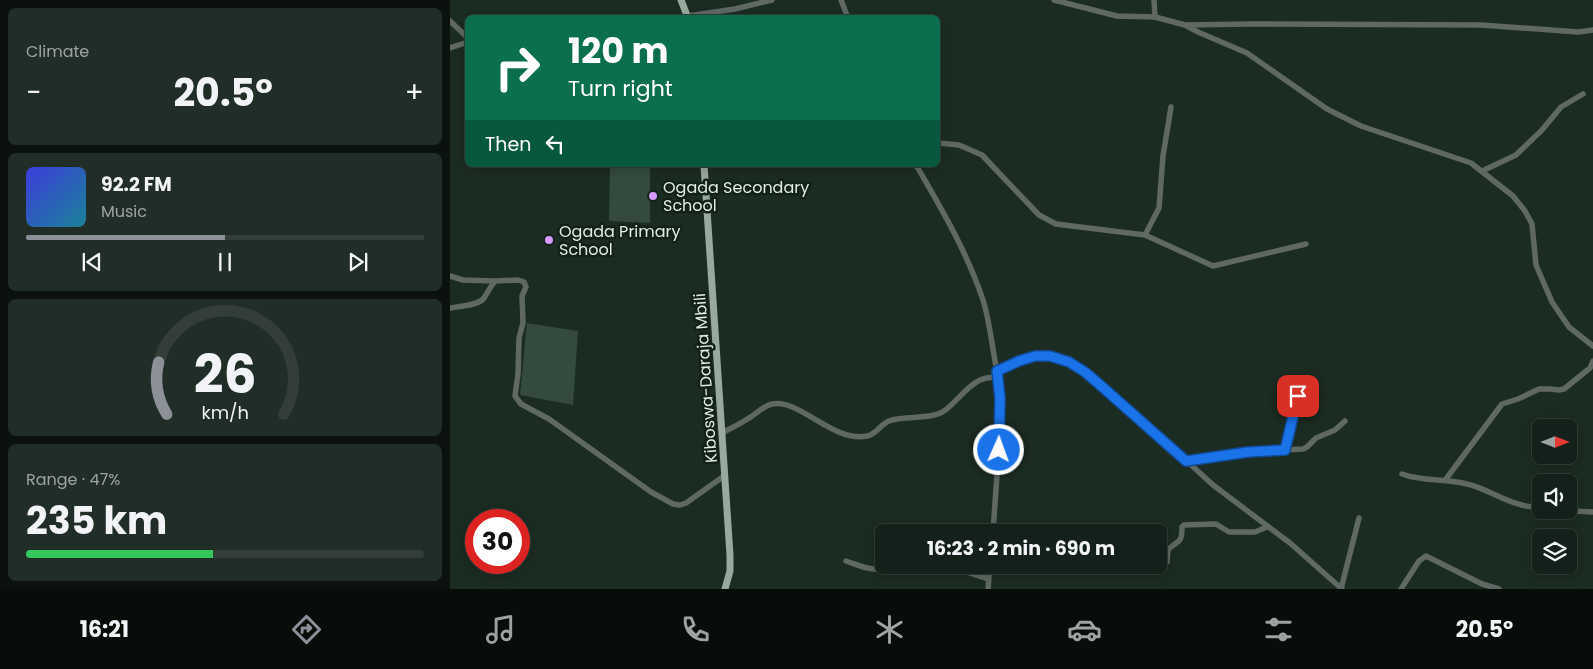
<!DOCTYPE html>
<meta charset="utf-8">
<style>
body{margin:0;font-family:Poppins,sans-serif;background:#212e27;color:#f1f3f6;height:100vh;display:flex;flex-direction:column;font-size:19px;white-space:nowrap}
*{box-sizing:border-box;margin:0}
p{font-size:16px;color:#9da3a2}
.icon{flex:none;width:28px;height:28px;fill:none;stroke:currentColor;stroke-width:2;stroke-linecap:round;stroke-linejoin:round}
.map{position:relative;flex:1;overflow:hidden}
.details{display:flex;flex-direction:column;gap:8px;padding:8px;background:#0b120e;width:450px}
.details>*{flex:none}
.hud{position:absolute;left:15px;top:15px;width:475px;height:152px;border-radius:8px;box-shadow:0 2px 12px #0003,0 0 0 1px #333e39;background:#0b6e4f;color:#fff;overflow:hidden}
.needle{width:32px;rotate:90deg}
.buttons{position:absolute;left:1082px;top:419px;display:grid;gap:10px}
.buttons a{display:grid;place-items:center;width:45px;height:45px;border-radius:8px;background:#14211a;box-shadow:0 2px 12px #0003,0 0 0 1px #333e39;font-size:25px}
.speed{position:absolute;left:15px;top:509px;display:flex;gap:10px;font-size:25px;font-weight:700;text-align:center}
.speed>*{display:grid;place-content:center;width:65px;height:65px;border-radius:50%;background:#14211a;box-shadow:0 2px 12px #0003,0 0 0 1px #333e39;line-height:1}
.speed .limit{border:8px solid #d22;background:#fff;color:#111}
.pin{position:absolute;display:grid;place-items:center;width:42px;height:42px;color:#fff;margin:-21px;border-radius:10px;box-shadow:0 2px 8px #0006}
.me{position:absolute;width:55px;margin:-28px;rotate:2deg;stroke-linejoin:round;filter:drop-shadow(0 0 4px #0008)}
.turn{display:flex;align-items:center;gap:18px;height:105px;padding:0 20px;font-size:22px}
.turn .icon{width:65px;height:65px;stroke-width:2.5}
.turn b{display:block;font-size:35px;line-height:42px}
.then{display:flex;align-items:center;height:48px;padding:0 20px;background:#0003;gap:10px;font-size:19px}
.big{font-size:38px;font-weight:700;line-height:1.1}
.details .card{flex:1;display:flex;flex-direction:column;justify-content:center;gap:8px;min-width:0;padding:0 18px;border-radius:8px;background:#212e27}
.details .dial{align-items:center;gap:0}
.dial svg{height:130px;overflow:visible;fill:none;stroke:#333e39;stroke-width:7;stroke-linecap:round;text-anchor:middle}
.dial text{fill:#f1f3f6;stroke:none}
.song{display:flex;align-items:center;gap:15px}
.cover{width:60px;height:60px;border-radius:8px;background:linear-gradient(135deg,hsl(240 70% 55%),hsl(190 70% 35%))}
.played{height:5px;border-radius:2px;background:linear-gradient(90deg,#8c9099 50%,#333e39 50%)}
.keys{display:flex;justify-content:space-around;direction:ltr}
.heat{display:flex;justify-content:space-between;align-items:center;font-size:28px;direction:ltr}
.charge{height:8px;border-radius:4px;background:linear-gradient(90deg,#34c759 47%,#333e39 0)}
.trip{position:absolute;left:425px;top:524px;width:292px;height:50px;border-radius:8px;background:#14211a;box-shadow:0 2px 12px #0003,0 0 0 1px #333e39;font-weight:700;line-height:50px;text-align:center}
.menu{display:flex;height:80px;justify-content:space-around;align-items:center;background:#080d0a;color:#9da3a2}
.menu .icon{width:35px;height:35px}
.menu .on{color:#8c9099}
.menu b{font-size:22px;color:#f1f3f6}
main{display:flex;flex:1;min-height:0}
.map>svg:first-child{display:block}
.green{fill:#334a3c}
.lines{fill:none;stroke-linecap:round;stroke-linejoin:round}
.minor{stroke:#606863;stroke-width:5.5}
.major{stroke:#98a99e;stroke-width:7}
.route-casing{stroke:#114b97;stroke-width:12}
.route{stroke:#1a73e8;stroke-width:9}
.poi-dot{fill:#d69bfa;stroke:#122218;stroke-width:2}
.labels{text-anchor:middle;stroke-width:5;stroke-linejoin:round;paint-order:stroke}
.poi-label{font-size:16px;fill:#e1ece4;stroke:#122218;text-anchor:start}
.street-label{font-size:16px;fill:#e1ece4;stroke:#122218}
</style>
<main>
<section class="details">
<div class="card"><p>Climate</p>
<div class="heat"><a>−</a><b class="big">20.5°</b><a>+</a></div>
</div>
<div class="card">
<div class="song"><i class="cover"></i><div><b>92.2 FM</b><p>Music</p></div></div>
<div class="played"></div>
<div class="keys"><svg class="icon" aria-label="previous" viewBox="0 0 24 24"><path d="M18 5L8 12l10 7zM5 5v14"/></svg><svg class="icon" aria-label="pause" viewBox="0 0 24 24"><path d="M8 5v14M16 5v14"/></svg><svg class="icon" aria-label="next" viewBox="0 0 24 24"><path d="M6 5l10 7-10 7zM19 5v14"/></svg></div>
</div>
<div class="card dial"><svg viewBox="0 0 100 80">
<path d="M14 69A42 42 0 1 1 86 69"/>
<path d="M14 69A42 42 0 0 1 9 37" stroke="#8c9099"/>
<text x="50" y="56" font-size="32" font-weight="700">26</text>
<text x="50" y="72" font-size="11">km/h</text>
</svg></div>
<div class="card"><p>Range · 47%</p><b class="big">235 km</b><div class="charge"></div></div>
</section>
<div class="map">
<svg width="1143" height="589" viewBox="0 0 1143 589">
<rect width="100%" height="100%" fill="#1b2c22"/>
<path class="green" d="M 160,165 L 200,165 L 200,223 L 159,221 Z
M 77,323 L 128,331 L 123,405 L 70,395 Z"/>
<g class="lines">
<path class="minor" d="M 391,0 L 398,18
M 604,0 L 667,16 L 705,17 L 735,25 L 748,32 L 797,53 L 877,109 L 911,126 L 1021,163 L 1063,196 L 1075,211 L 1082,224 L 1086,265 L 1102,302 L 1119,327 L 1143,346
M 704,0 L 705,17
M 238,16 L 285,9 L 322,0
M 0,21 L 18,38
M 736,25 L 800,24 L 1031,25 L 1128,32 L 1143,30
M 0,48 L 18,42
M 488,143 L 509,145 L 532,155 L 589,215 L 606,224 L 695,235 L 763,266 L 856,244
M 466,165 C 491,208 517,252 533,300 C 540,322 542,348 547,371 L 569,361 L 585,356 L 600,357 L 610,359 L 635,373 L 692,420 L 763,485 L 840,543 L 892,589
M 1032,171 L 1066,155 L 1092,130 L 1111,107 L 1133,94
M 695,235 L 709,208 L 713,156 L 721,107
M 0,276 L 13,280 L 45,281
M 0,308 C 9,306 28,306 34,298 C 38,292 40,287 45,281 L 68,280 L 74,282 L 76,287 L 72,296 L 73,323 L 69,338 L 68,374 L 65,396 L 71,404 L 99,419 L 201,492 L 223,504 L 230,505 L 236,503 L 274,476
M 272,433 C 281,428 290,424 299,418 C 306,414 313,406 322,404 C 349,398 383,443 417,436 C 428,434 431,422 442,420 C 457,416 483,419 494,411 C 511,399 523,374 547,378
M 835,450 L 844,408 L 854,383
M 737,461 L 798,452 L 853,449 L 857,447 L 866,438 L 885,430 L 895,421
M 952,474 C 973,482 995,478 1017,484 C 1036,488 1053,501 1072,505 C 1078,507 1085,507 1091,507
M 996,479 L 1052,404 L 1068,399 L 1089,389 L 1100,389 L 1109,390 L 1114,389 L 1140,368 L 1143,361
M 1104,510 L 1143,512
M 543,532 L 550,432 L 547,376
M 396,561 C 416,568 425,573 446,565
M 709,564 L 717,562 L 718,550 C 728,539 732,545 732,527 L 734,525 L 766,524 L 779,532 L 805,532 L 817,527
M 495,565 L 538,579
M 691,566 L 702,565
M 538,589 L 540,565
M 891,589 L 909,518
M 951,589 L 969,561 L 976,556 L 1032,584 L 1049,589"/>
<path class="major" d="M 231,0 L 238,18
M 254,165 L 280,555 L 280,571 L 275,589"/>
</g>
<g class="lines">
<g class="route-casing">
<path id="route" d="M 549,450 L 550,398 L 547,371 L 569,361 L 585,356 L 600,356 L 619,362 L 635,372 L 649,384 L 736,461 L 798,452 L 835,450 L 848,396"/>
</g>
<use href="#route" class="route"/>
</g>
<g class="poi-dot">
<circle cx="203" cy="196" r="5"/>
<circle cx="99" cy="240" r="5"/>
</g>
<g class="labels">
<g class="poi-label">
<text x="213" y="193">Ogada Secondary<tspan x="213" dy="18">School</tspan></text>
<text x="109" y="237">Ogada Primary<tspan x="109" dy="18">School</tspan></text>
</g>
<g class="street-label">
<text transform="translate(255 378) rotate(-94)" y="6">Kiboswa-Daraja Mbili</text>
</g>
</g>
</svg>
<div class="buttons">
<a><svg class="needle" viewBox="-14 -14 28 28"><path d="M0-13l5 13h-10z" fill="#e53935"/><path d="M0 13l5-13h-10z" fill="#9da3a2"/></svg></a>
<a><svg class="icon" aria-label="sound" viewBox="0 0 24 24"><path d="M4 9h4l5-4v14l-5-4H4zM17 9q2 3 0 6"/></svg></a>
<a><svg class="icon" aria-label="layers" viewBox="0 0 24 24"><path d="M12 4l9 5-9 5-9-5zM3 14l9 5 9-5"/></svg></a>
</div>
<div class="speed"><div class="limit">30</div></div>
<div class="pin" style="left:848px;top:396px;background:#d93025"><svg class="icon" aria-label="arrive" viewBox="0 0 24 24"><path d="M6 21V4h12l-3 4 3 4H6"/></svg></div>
<svg class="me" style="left:549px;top:450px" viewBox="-20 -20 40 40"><circle r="17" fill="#1a73e8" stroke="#fff" stroke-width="3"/><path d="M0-11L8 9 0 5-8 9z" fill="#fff"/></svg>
<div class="trip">16:23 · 2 min · 690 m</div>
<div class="hud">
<div class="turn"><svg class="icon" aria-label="right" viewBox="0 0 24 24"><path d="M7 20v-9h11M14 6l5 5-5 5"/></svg><div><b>120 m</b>Turn right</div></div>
<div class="then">Then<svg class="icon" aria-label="left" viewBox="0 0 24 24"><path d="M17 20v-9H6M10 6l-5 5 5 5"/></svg></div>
</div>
</div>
</main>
<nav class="menu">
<b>16:21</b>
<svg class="icon on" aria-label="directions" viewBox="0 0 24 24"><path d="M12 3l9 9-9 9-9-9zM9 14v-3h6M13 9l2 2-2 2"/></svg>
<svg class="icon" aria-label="music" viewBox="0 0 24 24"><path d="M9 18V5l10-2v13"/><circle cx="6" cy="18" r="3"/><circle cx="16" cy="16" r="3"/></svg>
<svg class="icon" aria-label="phone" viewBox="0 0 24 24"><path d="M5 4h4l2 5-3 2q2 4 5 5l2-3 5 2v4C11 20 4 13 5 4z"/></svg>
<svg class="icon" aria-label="climate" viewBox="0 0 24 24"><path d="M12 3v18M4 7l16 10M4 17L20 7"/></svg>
<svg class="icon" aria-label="car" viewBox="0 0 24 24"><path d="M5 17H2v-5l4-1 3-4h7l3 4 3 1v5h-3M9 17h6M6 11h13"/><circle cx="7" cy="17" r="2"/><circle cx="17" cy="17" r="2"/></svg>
<svg class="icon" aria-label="filters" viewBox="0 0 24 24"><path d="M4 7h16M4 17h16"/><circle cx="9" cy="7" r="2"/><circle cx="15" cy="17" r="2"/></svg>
<b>20.5°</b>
</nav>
